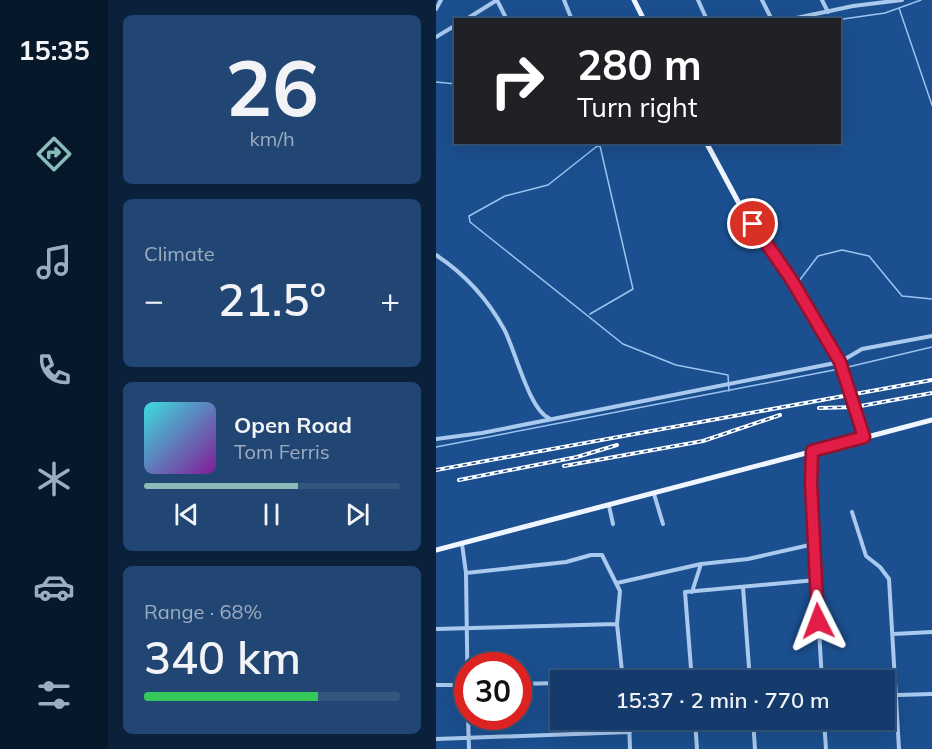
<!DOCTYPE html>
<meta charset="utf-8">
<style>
body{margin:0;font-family:Mulish,sans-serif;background:#214673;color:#f1f3f6;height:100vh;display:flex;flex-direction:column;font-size:22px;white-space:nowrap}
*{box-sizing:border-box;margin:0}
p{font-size:20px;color:#9dadc1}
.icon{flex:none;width:33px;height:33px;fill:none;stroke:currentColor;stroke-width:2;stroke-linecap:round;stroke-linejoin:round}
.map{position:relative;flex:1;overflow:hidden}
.panel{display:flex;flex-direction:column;gap:15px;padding:15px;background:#0b203b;width:328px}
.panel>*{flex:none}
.guide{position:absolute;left:18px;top:18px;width:387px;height:126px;border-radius:0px;box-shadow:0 6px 24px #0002,0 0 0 2px #33557e;background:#202124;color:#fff;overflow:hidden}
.speed{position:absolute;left:18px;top:652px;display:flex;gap:12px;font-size:30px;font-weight:700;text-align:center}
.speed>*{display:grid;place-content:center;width:78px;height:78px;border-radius:50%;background:#143b6b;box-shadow:0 6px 24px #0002,0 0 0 2px #33557e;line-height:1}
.speed .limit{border:9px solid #d22;background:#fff;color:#111}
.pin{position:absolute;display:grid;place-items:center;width:51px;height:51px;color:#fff;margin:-26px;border:3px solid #fff;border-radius:50%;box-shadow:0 2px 6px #0007}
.me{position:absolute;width:66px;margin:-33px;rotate:357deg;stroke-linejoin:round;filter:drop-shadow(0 0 4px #0008)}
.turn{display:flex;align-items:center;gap:21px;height:126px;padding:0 24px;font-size:27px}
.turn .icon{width:78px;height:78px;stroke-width:2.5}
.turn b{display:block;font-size:42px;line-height:51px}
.big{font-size:45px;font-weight:600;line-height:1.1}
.panel .widget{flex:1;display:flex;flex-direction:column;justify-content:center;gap:9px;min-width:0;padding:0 21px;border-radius:9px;background:#214673}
.panel .dial{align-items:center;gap:0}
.dial b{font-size:78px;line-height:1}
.song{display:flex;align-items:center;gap:18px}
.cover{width:72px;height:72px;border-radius:9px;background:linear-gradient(135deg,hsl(180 70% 55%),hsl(290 70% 35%))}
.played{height:6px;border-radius:3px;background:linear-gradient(90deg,#8bbbb9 60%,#33557e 60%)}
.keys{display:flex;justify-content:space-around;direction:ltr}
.heat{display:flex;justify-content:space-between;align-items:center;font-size:33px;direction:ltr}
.charge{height:9px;border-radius:4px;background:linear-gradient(90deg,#34c759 68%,#33557e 0)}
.trip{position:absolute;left:114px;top:670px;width:345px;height:60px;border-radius:0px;background:#143b6b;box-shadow:0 6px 24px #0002,0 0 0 2px #33557e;font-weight:600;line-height:60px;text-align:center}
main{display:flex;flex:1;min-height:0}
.dock{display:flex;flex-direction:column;width:108px;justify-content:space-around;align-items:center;background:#08182b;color:#9dadc1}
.dock .icon{width:42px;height:42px}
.dock .selected{color:#8bbbb9}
.dock b{font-size:27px;color:#f1f3f6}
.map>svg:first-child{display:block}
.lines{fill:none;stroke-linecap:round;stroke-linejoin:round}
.stream{stroke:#9cc4f0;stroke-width:1.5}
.minor{stroke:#a9c9ee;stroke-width:4}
.major{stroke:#f0f6ff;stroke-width:5}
.rail-casing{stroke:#fff;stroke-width:4}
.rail{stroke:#1b4f8f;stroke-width:1.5;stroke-dasharray:4.5;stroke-linecap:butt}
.route-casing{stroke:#92132f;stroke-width:15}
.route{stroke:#e11d48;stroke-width:10}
</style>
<main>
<nav class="dock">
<b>15:35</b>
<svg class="icon selected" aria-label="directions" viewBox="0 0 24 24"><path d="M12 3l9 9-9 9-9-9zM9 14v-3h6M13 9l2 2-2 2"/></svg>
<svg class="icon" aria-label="music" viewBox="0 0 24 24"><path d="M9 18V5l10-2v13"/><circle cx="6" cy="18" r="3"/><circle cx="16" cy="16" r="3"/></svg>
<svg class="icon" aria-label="phone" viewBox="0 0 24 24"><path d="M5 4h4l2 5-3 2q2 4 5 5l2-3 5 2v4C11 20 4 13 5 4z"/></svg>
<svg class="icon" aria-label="climate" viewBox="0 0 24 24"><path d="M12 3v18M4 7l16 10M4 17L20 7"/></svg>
<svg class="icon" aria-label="car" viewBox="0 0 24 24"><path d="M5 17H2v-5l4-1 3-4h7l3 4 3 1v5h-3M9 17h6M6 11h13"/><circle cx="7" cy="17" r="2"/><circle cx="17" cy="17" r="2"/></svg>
<svg class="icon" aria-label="filters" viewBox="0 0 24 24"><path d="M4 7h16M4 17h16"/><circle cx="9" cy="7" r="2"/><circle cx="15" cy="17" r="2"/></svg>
</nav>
<section class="panel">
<div class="widget dial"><b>26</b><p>km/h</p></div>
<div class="widget"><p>Climate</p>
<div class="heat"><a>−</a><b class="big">21.5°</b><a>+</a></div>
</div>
<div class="widget">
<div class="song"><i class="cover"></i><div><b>Open Road</b><p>Tom Ferris</p></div></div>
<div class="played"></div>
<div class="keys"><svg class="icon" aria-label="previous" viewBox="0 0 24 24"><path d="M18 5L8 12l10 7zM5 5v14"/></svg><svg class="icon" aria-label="pause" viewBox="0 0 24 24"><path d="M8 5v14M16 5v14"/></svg><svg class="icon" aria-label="next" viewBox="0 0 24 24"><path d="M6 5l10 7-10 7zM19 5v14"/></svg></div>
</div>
<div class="widget"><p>Range · 68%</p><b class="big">340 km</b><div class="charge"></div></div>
</section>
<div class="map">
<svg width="496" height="749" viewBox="0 0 496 749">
<rect width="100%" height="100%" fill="#1b4f8f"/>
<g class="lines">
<path class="stream" d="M 463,8 L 496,105
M 400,20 L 449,13 L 485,0
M 0,82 L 20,84
M 174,142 L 160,147 L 112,185 L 69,196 L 33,216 L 34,222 L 187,344 L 240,365 L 292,375 L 293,391
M 363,281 L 382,256 L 406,250 L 433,256 L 466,296 L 496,299
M 154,314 L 197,289 L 164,146
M 412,367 L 496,347
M 0,447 L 398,370"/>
<path class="minor" d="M 61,0 L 71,20
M 128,0 L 136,20
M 262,0 L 271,20
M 326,0 L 336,20
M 386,0 L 392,12
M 0,9 L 5,0
M 29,20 L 61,0
M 351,20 L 417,6 L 466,0
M 0,37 L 20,25
M 0,255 C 29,274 51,298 68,329 C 79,349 93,410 113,418
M 0,439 L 46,433 L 404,362 L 426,349 L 496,336
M 376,451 L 378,544 L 386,681
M 218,494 L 227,524
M 173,506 L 177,524
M 416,512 L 430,556 L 444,567 L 453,579 L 463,749
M 26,544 L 30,573 L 32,715
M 30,573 L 130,562 L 155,555 L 166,555 L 184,591 L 181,624 L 187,681
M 181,583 L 265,564 L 312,559 L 378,544
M 307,587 L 314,681
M 256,592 L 265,564
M 0,629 L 181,624
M 457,634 L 496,632
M 256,681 L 249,592 L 380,580
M 82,684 L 124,683
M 0,685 L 32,685
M 462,695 L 496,694
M 32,717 L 33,749
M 193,720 L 194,749
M 259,720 L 261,749
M 317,720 L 319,749
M 388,720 L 390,749
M 0,739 L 194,732"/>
<path class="major" d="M 198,0 L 208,20
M 270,142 L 306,209 L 355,279 L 404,362 L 428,437
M 0,550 L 496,420"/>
<g class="rail-casing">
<path id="rail" d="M 383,408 L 419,407 L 496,393
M 128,466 L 267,441 L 344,415
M 0,470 L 496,380
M 23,480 L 141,457 L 181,445"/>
</g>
<use href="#rail" class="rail"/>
</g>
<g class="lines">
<g class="route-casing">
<path id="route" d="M 317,224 L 355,279 L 404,362 L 428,437 L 376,451 L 375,483 L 382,621"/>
</g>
<use href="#route" class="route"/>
</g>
</svg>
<div class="speed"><div class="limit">30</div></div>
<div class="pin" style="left:317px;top:224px;background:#d93025"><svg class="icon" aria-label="arrive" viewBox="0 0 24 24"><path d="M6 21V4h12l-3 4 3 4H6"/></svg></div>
<svg class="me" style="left:382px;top:621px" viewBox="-20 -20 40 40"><path d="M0-17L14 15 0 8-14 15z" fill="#e11d48" stroke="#fff" stroke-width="4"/></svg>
<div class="trip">15:37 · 2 min · 770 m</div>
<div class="guide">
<div class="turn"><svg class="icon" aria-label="right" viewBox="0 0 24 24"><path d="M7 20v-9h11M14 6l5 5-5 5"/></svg><div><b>280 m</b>Turn right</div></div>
</div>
</div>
</main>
